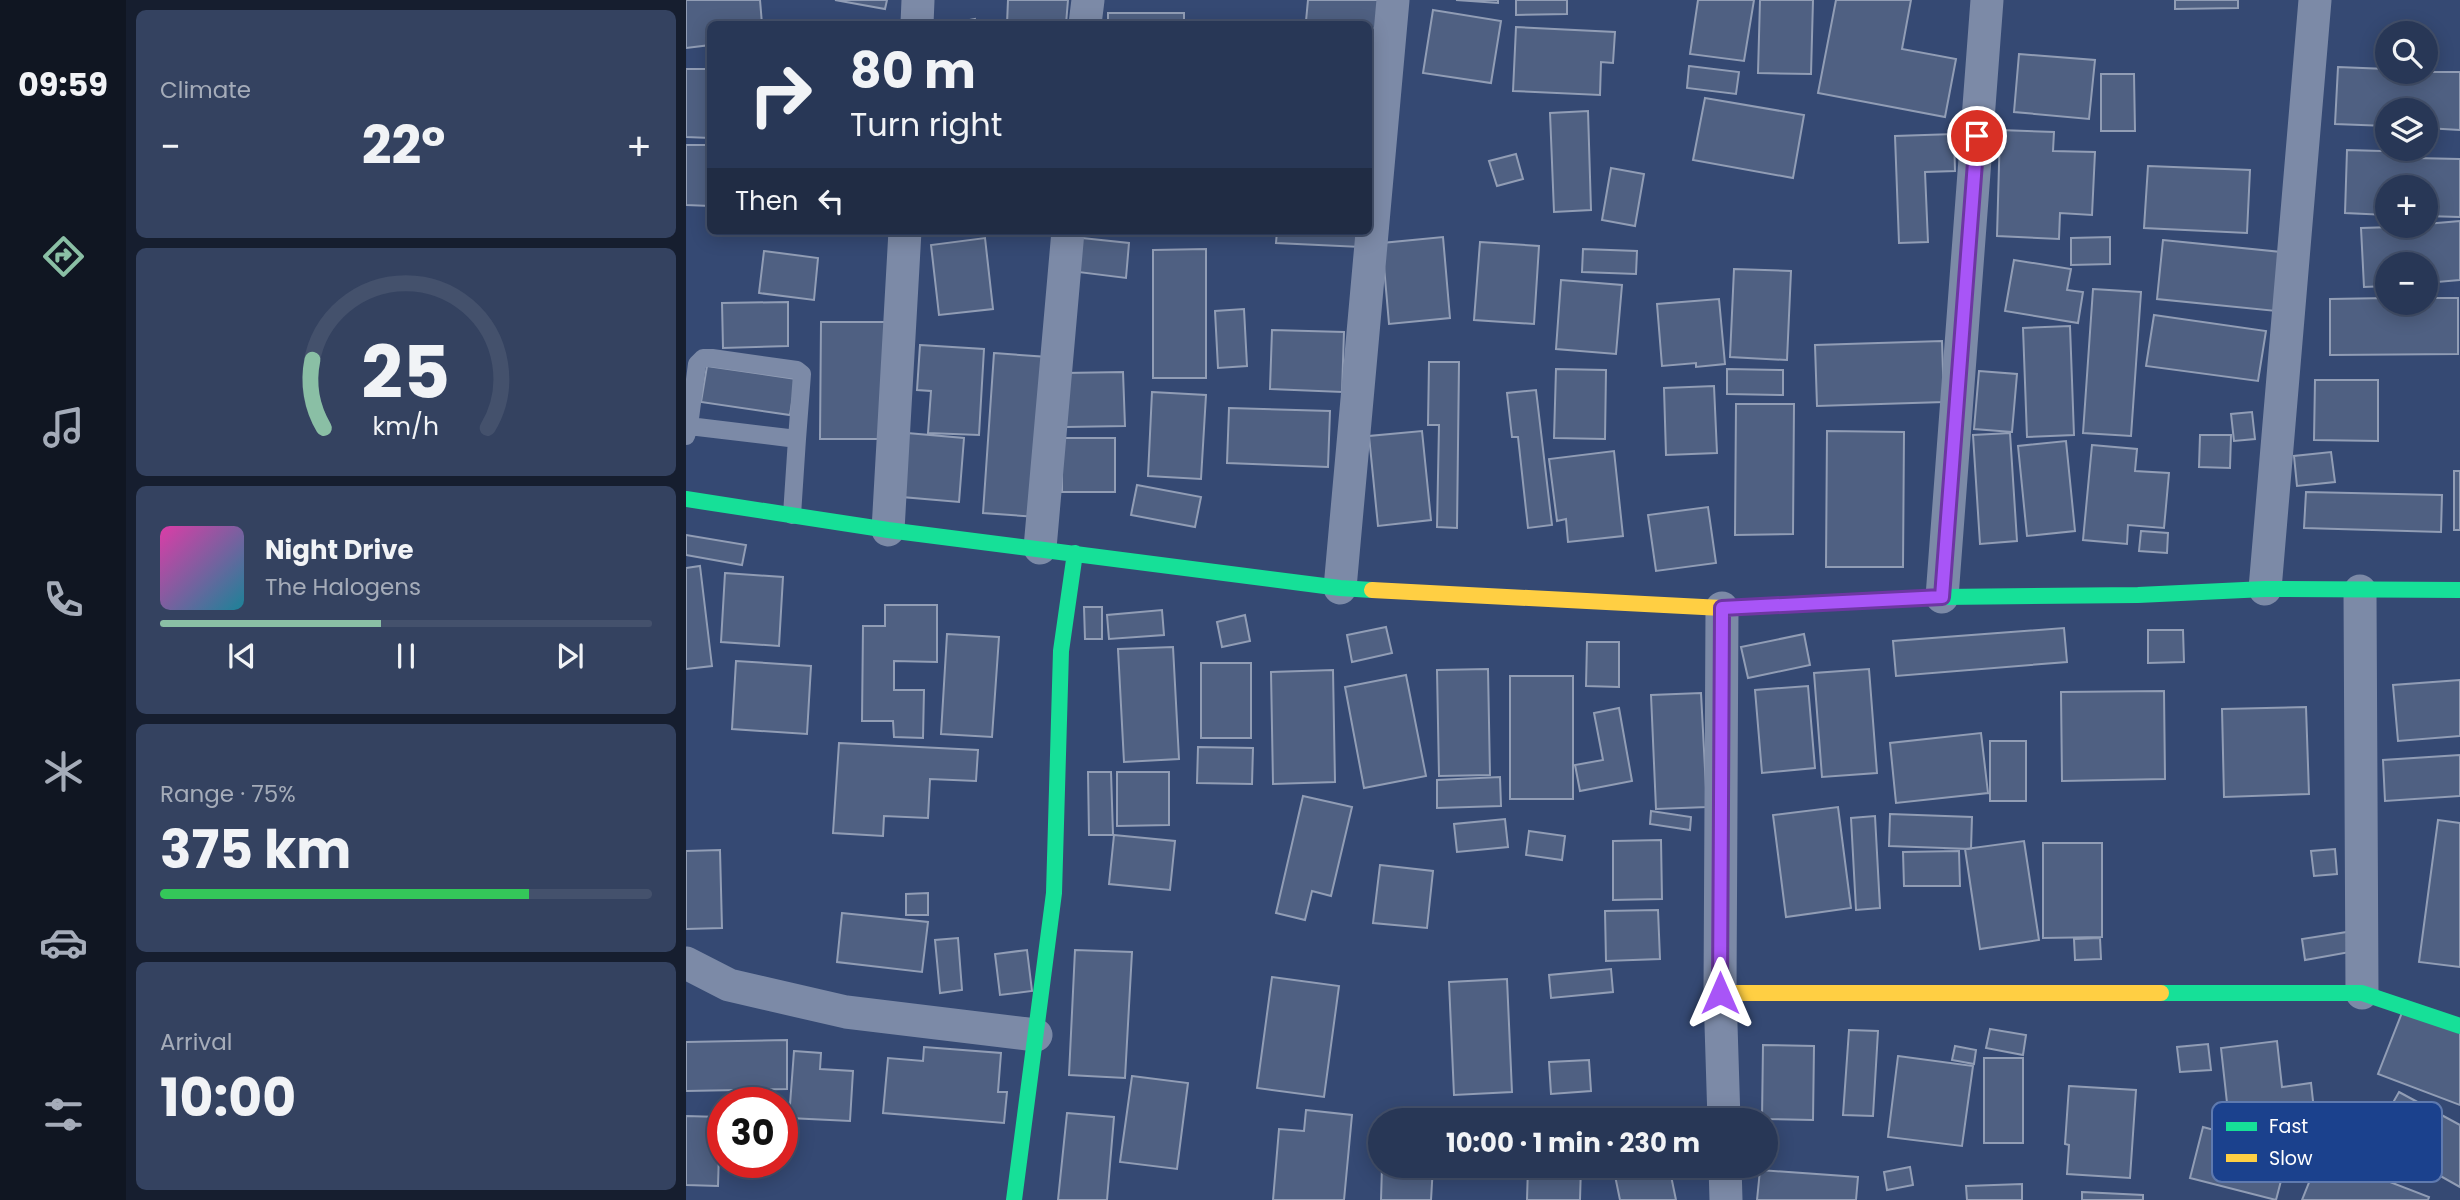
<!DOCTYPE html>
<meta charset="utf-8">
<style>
body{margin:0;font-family:Poppins,sans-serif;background:#344260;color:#f1f3f6;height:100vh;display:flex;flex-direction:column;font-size:26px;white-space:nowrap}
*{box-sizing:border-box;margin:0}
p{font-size:23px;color:#a5acb9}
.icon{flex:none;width:38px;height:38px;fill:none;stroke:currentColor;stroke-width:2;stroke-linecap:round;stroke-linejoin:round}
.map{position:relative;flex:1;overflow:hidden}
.side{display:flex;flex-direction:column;gap:10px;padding:10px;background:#161e2f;width:560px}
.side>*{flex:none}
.hud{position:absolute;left:21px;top:21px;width:665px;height:214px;border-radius:10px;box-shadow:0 4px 18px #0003,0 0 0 2px #44516c;background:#283756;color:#f1f3f6;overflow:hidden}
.tools{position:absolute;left:1689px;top:21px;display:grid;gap:14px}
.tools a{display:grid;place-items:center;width:63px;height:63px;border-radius:50%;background:#283756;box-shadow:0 4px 18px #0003,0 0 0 2px #44516c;font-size:35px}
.speed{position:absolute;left:21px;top:1087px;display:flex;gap:14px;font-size:35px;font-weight:700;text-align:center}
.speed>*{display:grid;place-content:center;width:91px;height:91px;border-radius:50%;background:#283756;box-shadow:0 4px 18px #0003,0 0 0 2px #44516c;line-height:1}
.speed .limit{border:10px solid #d22;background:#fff;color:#111}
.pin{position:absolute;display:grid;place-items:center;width:60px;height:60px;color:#fff;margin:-30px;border:4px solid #fff;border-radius:50%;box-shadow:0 2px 7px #0007}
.me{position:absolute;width:77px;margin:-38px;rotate:0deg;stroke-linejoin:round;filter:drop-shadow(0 0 5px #0008)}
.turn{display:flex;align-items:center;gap:24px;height:147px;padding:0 28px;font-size:32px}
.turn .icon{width:91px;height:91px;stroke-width:2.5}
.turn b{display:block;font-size:49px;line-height:60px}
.then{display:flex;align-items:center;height:66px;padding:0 28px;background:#0003;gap:14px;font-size:26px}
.big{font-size:52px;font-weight:700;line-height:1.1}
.side .card{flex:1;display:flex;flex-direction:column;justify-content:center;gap:10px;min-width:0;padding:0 24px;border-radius:10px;background:#344260}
.side .dial{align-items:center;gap:0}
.dial svg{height:182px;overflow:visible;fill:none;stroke:#44516c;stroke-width:7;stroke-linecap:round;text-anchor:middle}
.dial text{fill:#f1f3f6;stroke:none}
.song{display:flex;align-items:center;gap:21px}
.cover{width:84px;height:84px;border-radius:10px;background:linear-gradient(135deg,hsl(320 70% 55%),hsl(190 70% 35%))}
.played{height:7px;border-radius:4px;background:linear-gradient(90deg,#8abfa5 45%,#44516c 45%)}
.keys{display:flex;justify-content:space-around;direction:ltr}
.heat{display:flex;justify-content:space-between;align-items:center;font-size:38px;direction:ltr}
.charge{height:10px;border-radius:5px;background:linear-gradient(90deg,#34c759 75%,#44516c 0)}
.trip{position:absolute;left:682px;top:1108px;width:410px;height:70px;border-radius:35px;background:#283756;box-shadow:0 4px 18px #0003,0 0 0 2px #44516c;font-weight:700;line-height:70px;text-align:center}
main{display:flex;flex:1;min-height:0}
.tabs{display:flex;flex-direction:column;width:126px;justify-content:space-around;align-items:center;background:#101622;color:#a5acb9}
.tabs .icon{width:49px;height:49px}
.tabs .selected{color:#8abfa5}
.tabs b{font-size:32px;color:#f1f3f6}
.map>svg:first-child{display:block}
.building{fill:#4f6082;stroke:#919db5;stroke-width:2}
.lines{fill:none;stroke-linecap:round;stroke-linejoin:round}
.lane{stroke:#7c8aa7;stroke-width:18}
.street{stroke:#7c8aa7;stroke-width:33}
.fast{stroke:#16e098;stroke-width:16}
.slow{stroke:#ffcf43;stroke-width:16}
.route-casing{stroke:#6d37a1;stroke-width:18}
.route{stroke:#a855f7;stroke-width:12}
.key{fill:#1b418d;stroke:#5f7aaf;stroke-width:2}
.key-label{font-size:19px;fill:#fff}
</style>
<main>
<nav class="tabs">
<b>09:59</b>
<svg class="icon selected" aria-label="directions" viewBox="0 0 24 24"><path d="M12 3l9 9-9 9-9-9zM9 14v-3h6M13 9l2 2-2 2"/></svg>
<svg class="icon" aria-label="music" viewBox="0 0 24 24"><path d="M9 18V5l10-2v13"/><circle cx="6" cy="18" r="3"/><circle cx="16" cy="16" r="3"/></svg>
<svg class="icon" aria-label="phone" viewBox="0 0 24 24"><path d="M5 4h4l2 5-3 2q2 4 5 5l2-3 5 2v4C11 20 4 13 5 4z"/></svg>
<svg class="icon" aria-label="climate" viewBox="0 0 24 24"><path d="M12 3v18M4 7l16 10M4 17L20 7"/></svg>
<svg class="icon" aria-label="car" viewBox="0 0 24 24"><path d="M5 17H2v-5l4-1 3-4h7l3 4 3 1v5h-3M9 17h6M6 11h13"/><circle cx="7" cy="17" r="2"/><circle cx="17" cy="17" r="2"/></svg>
<svg class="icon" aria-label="filters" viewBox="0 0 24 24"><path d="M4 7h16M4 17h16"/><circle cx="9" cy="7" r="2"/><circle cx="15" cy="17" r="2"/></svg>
</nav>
<section class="side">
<div class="card"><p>Climate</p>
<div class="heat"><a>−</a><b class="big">22°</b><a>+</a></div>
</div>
<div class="card dial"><svg viewBox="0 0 100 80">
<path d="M14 69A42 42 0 1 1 86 69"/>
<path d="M14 69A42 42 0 0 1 9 39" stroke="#8abfa5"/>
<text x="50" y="56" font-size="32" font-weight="700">25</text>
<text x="50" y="72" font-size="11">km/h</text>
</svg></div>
<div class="card">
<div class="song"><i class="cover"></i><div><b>Night Drive</b><p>The Halogens</p></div></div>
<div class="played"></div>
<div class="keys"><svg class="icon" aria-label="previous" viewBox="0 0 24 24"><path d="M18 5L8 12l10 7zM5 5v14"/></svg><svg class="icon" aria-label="pause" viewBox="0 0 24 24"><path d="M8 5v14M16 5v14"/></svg><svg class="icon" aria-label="next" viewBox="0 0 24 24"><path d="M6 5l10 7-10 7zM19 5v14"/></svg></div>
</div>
<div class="card"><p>Range · 75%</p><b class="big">375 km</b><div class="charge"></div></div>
<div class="card"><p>Arrival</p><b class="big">10:00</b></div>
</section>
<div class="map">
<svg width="1774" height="1200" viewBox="0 0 1774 1200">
<rect width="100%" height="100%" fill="#354973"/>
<path class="building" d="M 0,0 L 74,0 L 76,24 L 24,24 L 24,45 L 0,48 Z
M 149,0 L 201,0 L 199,9 Z
M 322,0 L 382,0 L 380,24 L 321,24 Z
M 622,0 L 694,0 L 691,29 L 682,28 L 682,24 L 620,21 Z
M 770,0 L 812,0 L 812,3 Z
M 830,0 L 881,0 L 881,14 L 830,15 Z
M 1012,0 L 1068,0 L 1058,61 L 1004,54 Z
M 1074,0 L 1127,0 L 1125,74 L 1072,73 Z
M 1150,0 L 1225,0 L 1216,49 L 1270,59 L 1259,117 L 1132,93 Z
M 1489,0 L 1552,0 L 1552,8 L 1489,9 Z
M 747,10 L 815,21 L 805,83 L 737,73 Z
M 422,13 L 498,13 L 498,24 L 422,24 Z
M 289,19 L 290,24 L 263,24 Z
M 830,27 L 929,32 L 927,63 L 915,62 L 914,95 L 827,91 Z
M 1333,54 L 1409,60 L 1403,119 L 1328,112 Z
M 1003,66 L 1053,72 L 1050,94 L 1001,88 Z
M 1652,67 L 1701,69 L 1701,72 L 1774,72 L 1774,130 L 1740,128 L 1740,110 L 1701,110 L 1701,126 L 1649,124 Z
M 0,69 L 24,69 L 24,138 L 0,137 Z
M 1415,74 L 1448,74 L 1449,131 L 1415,131 Z
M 1019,98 L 1118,115 L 1107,178 L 1007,160 Z
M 902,111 L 905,210 L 868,212 L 864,113 Z
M 1314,130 L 1368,132 L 1367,151 L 1409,152 L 1406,215 L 1374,213 L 1373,239 L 1311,236 Z
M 1268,134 L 1269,171 L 1239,172 L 1242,242 L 1213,243 L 1209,136 Z
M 0,145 L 24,145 L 24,206 L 0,205 Z
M 1661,150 L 1729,152 L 1729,158 L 1774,159 L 1774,217 L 1740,216 L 1740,187 L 1701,187 L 1701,215 L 1659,213 Z
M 830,154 L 837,179 L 811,186 L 803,161 Z
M 1462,166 L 1564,170 L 1561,233 L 1458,228 Z
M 925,168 L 958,174 L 949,226 L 916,220 Z
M 1774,221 L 1774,280 L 1740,283 L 1740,264 L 1701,264 L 1701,286 L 1678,287 L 1675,228 L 1740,226 L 1740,224 Z
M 244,231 L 269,231 L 269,236 L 244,235 Z
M 591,231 L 676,231 L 675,247 L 590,243 Z
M 757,237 L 764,318 L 703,324 L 696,243 Z
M 1424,237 L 1424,264 L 1385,265 L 1385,238 Z
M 299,238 L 307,309 L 253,315 L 245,245 Z
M 396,238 L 443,243 L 440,278 L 392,272 Z
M 1477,240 L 1595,252 L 1590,311 L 1471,299 Z
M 794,242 L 853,246 L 848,324 L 788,320 Z
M 520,249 L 520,378 L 467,378 L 467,250 Z
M 897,249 L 951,251 L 950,274 L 896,272 Z
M 78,251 L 132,258 L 128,300 L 73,293 Z
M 1328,260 L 1385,269 L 1381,290 L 1397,292 L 1392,323 L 1319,311 Z
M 1048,269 L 1105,271 L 1101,360 L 1044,357 Z
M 875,280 L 936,285 L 930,354 L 870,349 Z
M 1407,289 L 1455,292 L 1445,436 L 1397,433 Z
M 1701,298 L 1701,303 L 1740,303 L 1740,298 L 1772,298 L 1772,354 L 1644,355 L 1644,299 Z
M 1033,299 L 1039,364 L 1010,367 L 1010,363 L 976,366 L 971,304 Z
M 102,302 L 102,346 L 37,348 L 36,303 Z
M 558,309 L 561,366 L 532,368 L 529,311 Z
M 1468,315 L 1580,331 L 1572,381 L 1460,366 Z
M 135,322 L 199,322 L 198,439 L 134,439 Z
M 1384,326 L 1388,435 L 1341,437 L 1337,328 Z
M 586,330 L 658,332 L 656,392 L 584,389 Z
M 1256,341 L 1258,402 L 1131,406 L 1129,345 Z
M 234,345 L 298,349 L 293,435 L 242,433 L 245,391 L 231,390 Z
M 308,353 L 362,357 L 351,517 L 297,513 Z
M 743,362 L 773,362 L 771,528 L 751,527 L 753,425 L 742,425 Z
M 21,366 L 110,379 L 104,415 L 15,402 Z
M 870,369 L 920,370 L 919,439 L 868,438 Z
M 1041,369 L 1097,370 L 1097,395 L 1041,394 Z
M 1293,371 L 1331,374 L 1326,432 L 1288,429 Z
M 437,372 L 439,426 L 380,427 L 378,373 Z
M 1629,380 L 1692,380 L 1692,441 L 1628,440 Z
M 1028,386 L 1031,453 L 980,455 L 978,388 Z
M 850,390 L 866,525 L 842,528 L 832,437 L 826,437 L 821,393 Z
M 466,392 L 520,395 L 515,479 L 462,476 Z
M 1050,404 L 1108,404 L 1107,534 L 1049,535 Z
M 543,408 L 644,411 L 642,467 L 541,463 Z
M 1566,412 L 1569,439 L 1548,441 L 1545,414 Z
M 736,431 L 745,520 L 692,526 L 683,436 Z
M 1141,431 L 1218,432 L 1217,567 L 1140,567 Z
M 221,433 L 278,438 L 273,502 L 216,497 Z
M 1324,433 L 1331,541 L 1294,544 L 1287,435 Z
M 1514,435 L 1545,435 L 1544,468 L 1513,467 Z
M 376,438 L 429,438 L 429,492 L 376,492 Z
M 1380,441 L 1389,531 L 1341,536 L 1332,446 Z
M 1406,445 L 1451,449 L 1449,471 L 1483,473 L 1478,528 L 1442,525 L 1441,544 L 1397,540 Z
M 928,451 L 937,536 L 882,542 L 880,519 L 871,521 L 863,459 Z
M 1645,452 L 1649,482 L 1611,486 L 1608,456 Z
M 1768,471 L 1774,471 L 1774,530 L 1768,530 Z
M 451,485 L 515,497 L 509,527 L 445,515 Z
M 1620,492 L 1756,495 L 1755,532 L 1618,528 Z
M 1022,507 L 1030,563 L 970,571 L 962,515 Z
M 1455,531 L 1482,533 L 1481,553 L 1453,551 Z
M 0,535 L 60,545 L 56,565 L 0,555 Z
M 14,566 L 26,666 L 0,669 L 0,568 Z
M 39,573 L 97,577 L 93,646 L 35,642 Z
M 199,605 L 251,605 L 251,662 L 208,661 L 208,690 L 238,690 L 237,738 L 208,737 L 207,721 L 176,721 L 177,626 L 199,626 Z
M 398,607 L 416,607 L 416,639 L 399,639 Z
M 476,610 L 478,635 L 423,639 L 421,615 Z
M 559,615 L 564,641 L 536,647 L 531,622 Z
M 700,627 L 706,653 L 666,662 L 661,635 Z
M 1378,628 L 1381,662 L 1210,676 L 1207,641 Z
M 1462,630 L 1497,630 L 1498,662 L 1462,663 Z
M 261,634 L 313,637 L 306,737 L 255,734 Z
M 1118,634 L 1124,665 L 1062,678 L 1055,647 Z
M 901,642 L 933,642 L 933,687 L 900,686 Z
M 487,647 L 493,759 L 438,762 L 432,649 Z
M 50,661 L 125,666 L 121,734 L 46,729 Z
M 515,663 L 565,663 L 565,738 L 515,738 Z
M 802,669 L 804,775 L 753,776 L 751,670 Z
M 1183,669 L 1191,773 L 1136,777 L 1128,673 Z
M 647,670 L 649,782 L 587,784 L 585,672 Z
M 720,675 L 740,776 L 678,788 L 659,687 Z
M 824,676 L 887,676 L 887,799 L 824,799 Z
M 1774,680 L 1774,736 L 1712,741 L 1707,685 Z
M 1122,686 L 1129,768 L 1076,773 L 1069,690 Z
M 1478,691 L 1479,779 L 1376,781 L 1375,692 Z
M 1015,693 L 1021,807 L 970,809 L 965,695 Z
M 1620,707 L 1623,794 L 1538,797 L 1536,709 Z
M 933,708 L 946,781 L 894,791 L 889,765 L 917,760 L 908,713 Z
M 1295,733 L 1302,793 L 1210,803 L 1204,743 Z
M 1304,741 L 1340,741 L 1340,801 L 1304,801 Z
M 153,743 L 292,750 L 290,781 L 244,779 L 242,818 L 198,816 L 197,836 L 147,833 Z
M 512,747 L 567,748 L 566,784 L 511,783 Z
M 1774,755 L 1774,796 L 1699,801 L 1697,760 Z
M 402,772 L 425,772 L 427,835 L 403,835 Z
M 431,772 L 483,772 L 483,825 L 431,826 Z
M 814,777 L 815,806 L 751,808 L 751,780 Z
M 617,796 L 666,807 L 645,896 L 626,891 L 619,920 L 590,913 Z
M 1152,807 L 1165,908 L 1100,917 L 1087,815 Z
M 965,811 L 1005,817 L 1004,830 L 964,824 Z
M 1204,814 L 1286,817 L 1285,849 L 1203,846 Z
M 1189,816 L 1194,908 L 1170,910 L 1165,818 Z
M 819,819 L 822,847 L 771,852 L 768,824 Z
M 1752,820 L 1774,823 L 1774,967 L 1733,962 Z
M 843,831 L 879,836 L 876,860 L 840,855 Z
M 428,835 L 489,841 L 484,890 L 423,884 Z
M 975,840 L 976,899 L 927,900 L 927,841 Z
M 1338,841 L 1353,940 L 1294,949 L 1279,849 Z
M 1357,843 L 1416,843 L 1416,937 L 1357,938 Z
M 1649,849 L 1651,874 L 1628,876 L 1625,851 Z
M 34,850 L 36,928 L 0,929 L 0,851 Z
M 1273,851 L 1274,886 L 1218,886 L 1217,852 Z
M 694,865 L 747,871 L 741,928 L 687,923 Z
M 242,893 L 242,915 L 220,915 L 220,894 Z
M 972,910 L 974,959 L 920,961 L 919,911 Z
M 156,913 L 242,922 L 236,972 L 151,962 Z
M 1661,932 L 1664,952 L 1619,960 L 1616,939 Z
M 272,938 L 276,990 L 254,993 L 249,940 Z
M 1414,938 L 1415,959 L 1389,960 L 1388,939 Z
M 341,950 L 346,991 L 314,995 L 309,954 Z
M 389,950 L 446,952 L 439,1078 L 383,1075 Z
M 925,969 L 927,992 L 865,998 L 863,975 Z
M 586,977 L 653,986 L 638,1097 L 571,1088 Z
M 821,979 L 826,1092 L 768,1095 L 763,982 Z
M 1717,1010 L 1774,1032 L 1774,1105 L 1692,1074 Z
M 1304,1029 L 1340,1035 L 1337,1055 L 1300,1048 Z
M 1163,1030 L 1192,1031 L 1187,1116 L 1157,1115 Z
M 101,1040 L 101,1089 L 0,1091 L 0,1042 Z
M 1591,1041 L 1596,1087 L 1625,1083 L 1631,1137 L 1593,1142 L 1591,1115 L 1543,1121 L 1535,1048 Z
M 1522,1044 L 1525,1070 L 1494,1072 L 1491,1047 Z
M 1077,1045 L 1128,1046 L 1127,1120 L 1076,1119 Z
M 1269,1046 L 1290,1050 L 1288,1064 L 1266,1060 Z
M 238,1047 L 315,1053 L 312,1092 L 321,1092 L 318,1123 L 197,1113 L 202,1058 L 237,1061 Z
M 108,1051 L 135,1053 L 134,1069 L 167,1071 L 164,1121 L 103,1118 Z
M 1212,1056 L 1287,1066 L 1276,1146 L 1202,1137 Z
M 1298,1058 L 1337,1058 L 1337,1143 L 1298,1143 Z
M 903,1060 L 905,1091 L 865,1094 L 863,1062 Z
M 446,1076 L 502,1083 L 491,1169 L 434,1162 Z
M 1383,1086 L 1450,1090 L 1444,1178 L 1381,1174 L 1383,1145 L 1379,1144 Z
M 1713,1092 L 1774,1125 L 1774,1187 L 1687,1138 Z
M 620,1110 L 666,1115 L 658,1200 L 587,1200 L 593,1129 L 618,1131 Z
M 381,1113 L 428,1117 L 421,1200 L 372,1200 Z
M 0,1116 L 34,1117 L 32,1186 L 0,1185 Z
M 1517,1127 L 1603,1150 L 1590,1200 L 1504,1178 Z
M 1634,1155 L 1743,1197 L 1742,1200 L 1616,1200 Z
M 696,1166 L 747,1166 L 745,1200 L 695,1200 Z
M 842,1166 L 895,1166 L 894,1200 L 841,1200 Z
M 927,1166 L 983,1166 L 990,1200 L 934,1200 Z
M 1224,1167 L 1227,1185 L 1201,1190 L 1198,1172 Z
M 1074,1170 L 1172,1177 L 1170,1200 L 1071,1200 Z
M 1336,1184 L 1336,1200 L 1281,1200 L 1280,1186 Z
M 1396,1192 L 1457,1195 L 1457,1200 L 1396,1200 Z"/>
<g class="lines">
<path class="lane" d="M 3,426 L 11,364 L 17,358 L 26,358 L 111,370 L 116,374 L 111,439
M 0,436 L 3,426 L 111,439 L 106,515"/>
<path class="street" d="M 231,24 L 232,0
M 399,24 L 402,0
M 202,530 L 219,231
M 354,548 L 382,231
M 654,588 L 707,0
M 1579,589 L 1629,0
M 1674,591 L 1676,993
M 1256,597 L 1301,0
M 1036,608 L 1034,993 L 1038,1120
M 0,963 L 43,985 L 160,1012 L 350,1035
M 1039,1166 L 1040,1200"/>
<path class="fast" d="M 0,499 L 202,530 L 654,588 L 686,590
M 1091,605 L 1256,597 L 1452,595 L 1579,589 L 1774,590
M 1475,993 L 1676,993 L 1774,1026
M 328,1200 L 368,893 L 375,651 L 389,553"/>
<path class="slow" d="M 686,590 L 1036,608 L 1091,605
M 1034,993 L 1475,993"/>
</g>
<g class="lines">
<g class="route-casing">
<path id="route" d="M 1034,993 L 1036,608 L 1256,597 L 1291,136"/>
</g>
<use href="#route" class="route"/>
</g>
<rect x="1526" y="1102" width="230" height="80" rx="10" class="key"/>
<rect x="1540" y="1122" width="31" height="9" fill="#16e098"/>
<rect x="1540" y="1154" width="31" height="8" fill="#ffcf43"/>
<g class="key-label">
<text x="1583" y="1133">Fast</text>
<text x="1583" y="1165">Slow</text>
</g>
</svg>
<div class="tools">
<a><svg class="icon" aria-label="search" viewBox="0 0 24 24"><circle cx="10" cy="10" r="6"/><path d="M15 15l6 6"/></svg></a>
<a><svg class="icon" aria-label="layers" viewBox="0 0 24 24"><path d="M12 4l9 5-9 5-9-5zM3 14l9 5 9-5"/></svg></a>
<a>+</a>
<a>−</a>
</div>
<div class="speed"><div class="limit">30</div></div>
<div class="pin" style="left:1291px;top:136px;background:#d93025"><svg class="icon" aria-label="arrive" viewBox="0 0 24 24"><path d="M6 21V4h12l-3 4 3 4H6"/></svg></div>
<svg class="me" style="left:1034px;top:993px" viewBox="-20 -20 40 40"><path d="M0-17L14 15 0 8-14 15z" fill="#a855f7" stroke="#fff" stroke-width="4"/></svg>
<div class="trip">10:00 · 1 min · 230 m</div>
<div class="hud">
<div class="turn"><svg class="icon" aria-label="right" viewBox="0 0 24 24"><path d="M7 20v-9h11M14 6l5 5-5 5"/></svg><div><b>80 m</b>Turn right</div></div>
<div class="then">Then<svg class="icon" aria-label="left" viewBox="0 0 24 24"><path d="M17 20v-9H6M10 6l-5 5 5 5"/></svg></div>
</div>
</div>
</main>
